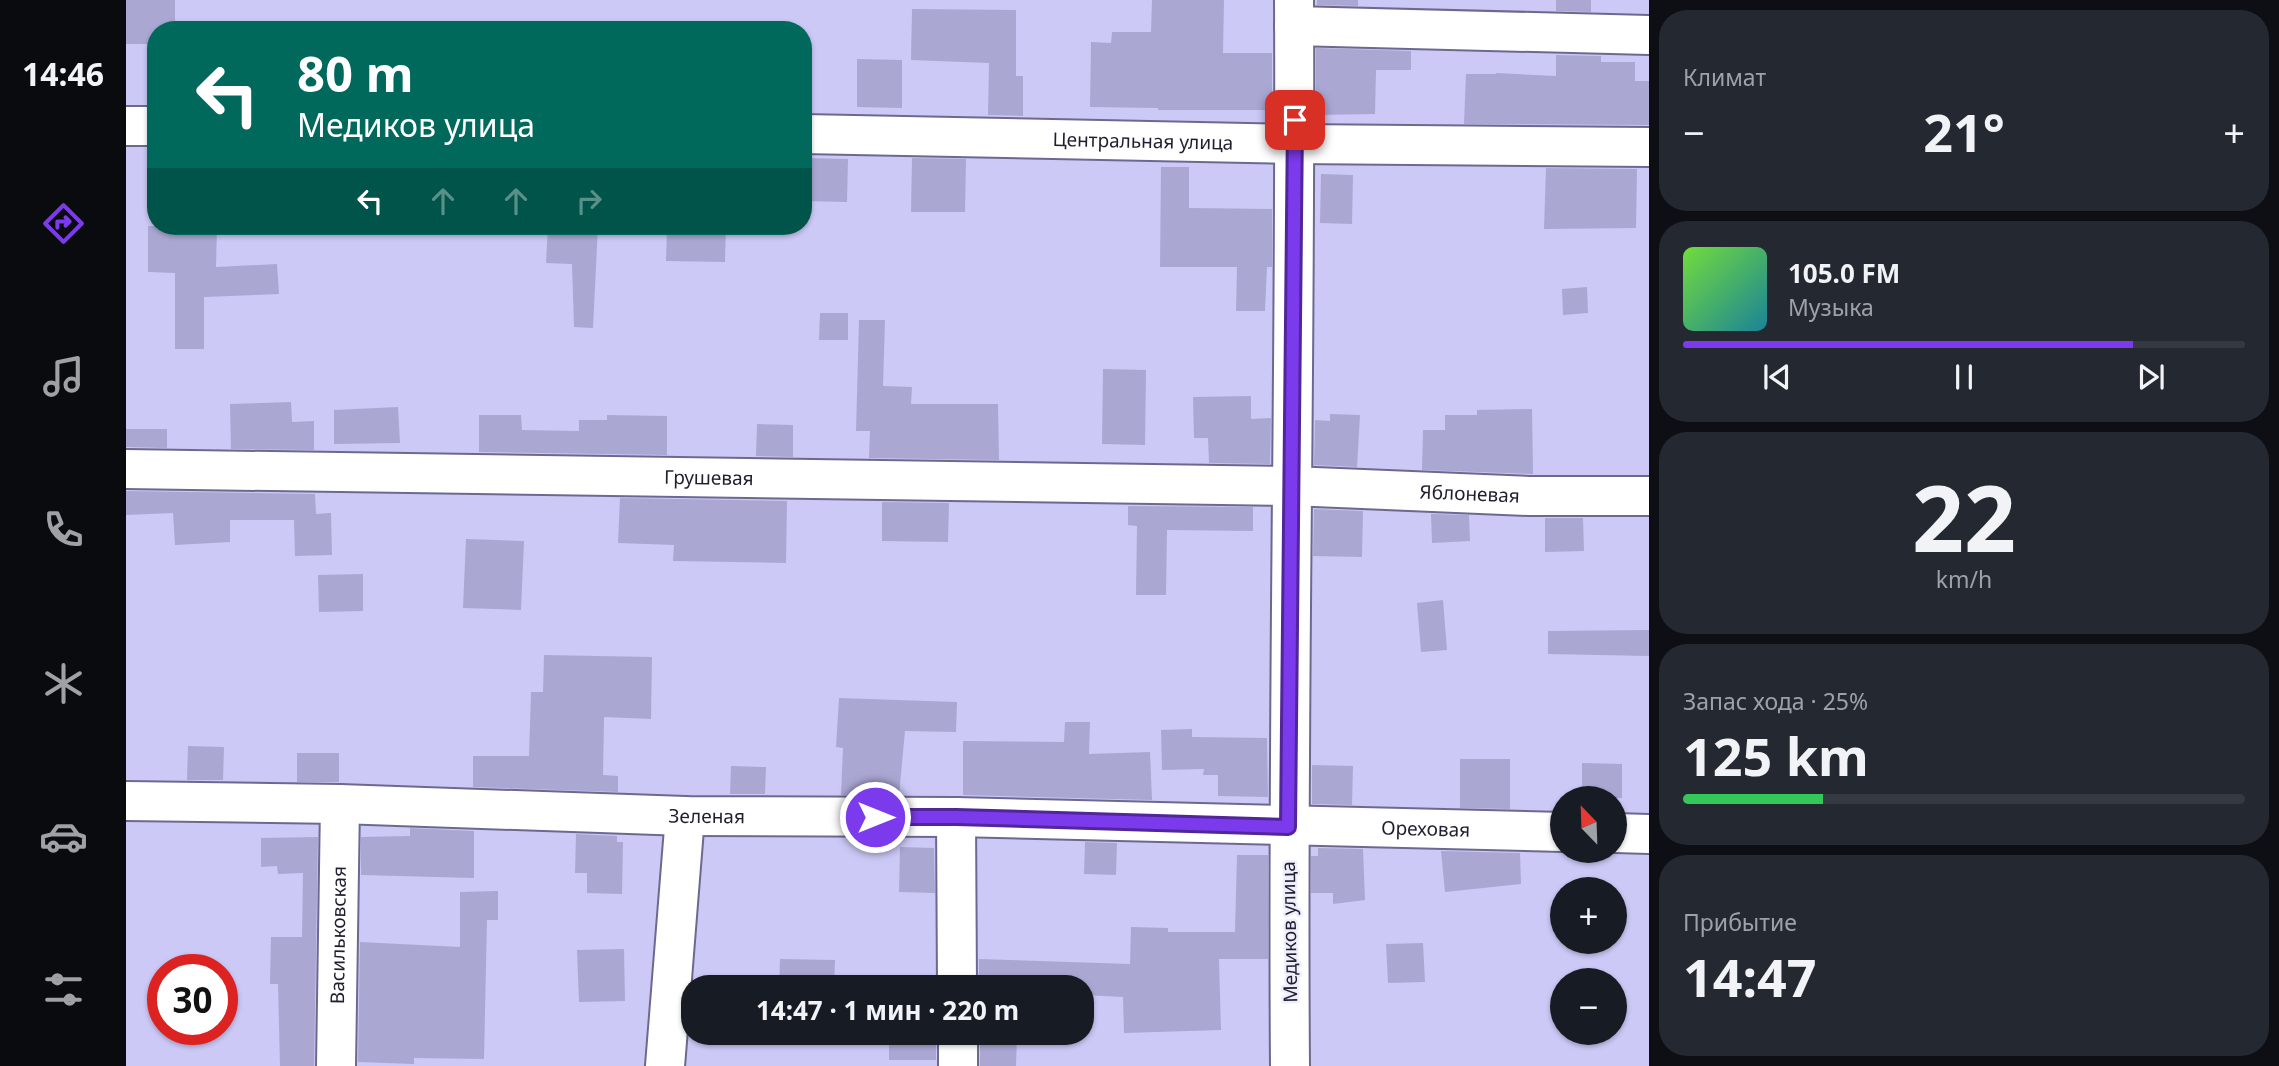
<!DOCTYPE html>
<html lang="ru">
<meta charset="utf-8">
<style>
body{margin:0;font-family:"Noto Sans",sans-serif;background:#242831;color:#f1f3f6;height:100vh;display:flex;flex-direction:column;font-size:26px;white-space:nowrap}
*{box-sizing:border-box;margin:0}
p{font-size:23px;color:#9ea1a6}
.icon{flex:none;width:38px;height:38px;fill:none;stroke:currentColor;stroke-width:2;stroke-linecap:round;stroke-linejoin:round}
.map{position:relative;flex:1;overflow:hidden}
.drawer{display:flex;flex-direction:column;gap:10px;padding:10px;background:#0d0f14;width:630px}
.drawer>*{flex:none}
.banner{position:absolute;left:21px;top:21px;width:665px;height:214px;border-radius:28px;box-shadow:0 2px 5px #0004;background:#00695c;color:#fff;overflow:hidden}
.needle{width:46px;rotate:337deg}
.buttons{position:absolute;left:1424px;top:786px;display:grid;gap:14px}
.buttons a{display:grid;place-items:center;width:77px;height:77px;border-radius:50%;background:#171b24;box-shadow:0 2px 5px #0004;font-size:35px}
.speed{position:absolute;left:21px;top:954px;display:flex;gap:14px;font-size:35px;font-weight:700;text-align:center}
.speed>*{display:grid;place-content:center;width:91px;height:91px;border-radius:50%;background:#171b24;box-shadow:0 2px 5px #0004;line-height:1}
.speed .limit{border:10px solid #d22;background:#fff;color:#111}
.pin{position:absolute;display:grid;place-items:center;width:60px;height:60px;color:#fff;margin:-30px;border-radius:14px;box-shadow:0 4px 10px #0006}
.me{position:absolute;width:77px;margin:-38px;rotate:90deg;stroke-linejoin:round;filter:drop-shadow(0 0 5px #0008)}
.turn{display:flex;align-items:center;gap:24px;height:147px;padding:0 35px;font-size:32px}
.turn .icon{width:91px;height:91px;stroke-width:2.5}
.turn b{display:block;font-size:49px;line-height:60px}
.lanes{display:flex;align-items:center;height:66px;padding:0 35px;background:#0003;justify-content:center;gap:35px;direction:ltr}
.lanes .off{opacity:.35}
.big{font-size:52px;font-weight:700;line-height:1.1}
.drawer .card{flex:1;display:flex;flex-direction:column;justify-content:center;gap:10px;min-width:0;padding:0 24px;border-radius:28px;background:#242831}
.drawer .dial{align-items:center;gap:0}
.dial b{font-size:91px;line-height:1}
.song{display:flex;align-items:center;gap:21px}
.cover{width:84px;height:84px;border-radius:10px;background:linear-gradient(135deg,hsl(100 70% 55%),hsl(190 70% 35%))}
.played{height:7px;border-radius:4px;background:linear-gradient(90deg,#7c3aed 80%,#363941 80%)}
.keys{display:flex;justify-content:space-around;direction:ltr}
.heat{display:flex;justify-content:space-between;align-items:center;font-size:38px;direction:ltr}
.charge{height:10px;border-radius:5px;background:linear-gradient(90deg,#34c759 25%,#363941 0)}
.trip{position:absolute;left:555px;top:975px;width:413px;height:70px;border-radius:28px;background:#171b24;box-shadow:0 2px 5px #0004;font-weight:700;line-height:70px;text-align:center}
main{display:flex;flex:1;min-height:0}
.dock{display:flex;flex-direction:column;width:126px;justify-content:space-around;align-items:center;background:#090b0e;color:#9ea1a6}
.dock .icon{width:49px;height:49px}
.dock .active{color:#7c3aed}
.dock b{font-size:32px;color:#f1f3f6}
.map>svg:first-child{display:block}
.building{fill:#aaa7d3}
.lines{fill:none;stroke-linecap:round;stroke-linejoin:round}
.street-casing{stroke:#6c6991;stroke-width:42}
.street{stroke:#fff;stroke-width:38}
.route-casing{stroke:#51269a;stroke-width:18}
.route{stroke:#7c3aed;stroke-width:12}
.labels{text-anchor:middle;stroke-width:5;stroke-linejoin:round;paint-order:stroke}
.street-label{font-size:19px;fill:#201e2f;stroke:#efeefc}
</style>
<main>
<nav class="dock">
<b>14:46</b>
<svg class="icon active" aria-label="directions" viewBox="0 0 24 24"><path d="M12 3l9 9-9 9-9-9zM9 14v-3h6M13 9l2 2-2 2"/></svg>
<svg class="icon" aria-label="music" viewBox="0 0 24 24"><path d="M9 18V5l10-2v13"/><circle cx="6" cy="18" r="3"/><circle cx="16" cy="16" r="3"/></svg>
<svg class="icon" aria-label="phone" viewBox="0 0 24 24"><path d="M5 4h4l2 5-3 2q2 4 5 5l2-3 5 2v4C11 20 4 13 5 4z"/></svg>
<svg class="icon" aria-label="climate" viewBox="0 0 24 24"><path d="M12 3v18M4 7l16 10M4 17L20 7"/></svg>
<svg class="icon" aria-label="car" viewBox="0 0 24 24"><path d="M5 17H2v-5l4-1 3-4h7l3 4 3 1v5h-3M9 17h6M6 11h13"/><circle cx="7" cy="17" r="2"/><circle cx="17" cy="17" r="2"/></svg>
<svg class="icon" aria-label="filters" viewBox="0 0 24 24"><path d="M4 7h16M4 17h16"/><circle cx="9" cy="7" r="2"/><circle cx="15" cy="17" r="2"/></svg>
</nav>
<div class="map">
<svg width="1523" height="1066" viewBox="0 0 1523 1066">
<rect width="100%" height="100%" fill="#ccc9f7"/>
<path class="building" d="M 0,0 L 49,0 L 49,30 L 30,30 L 30,44 L 0,44 Z
M 1026,0 L 1098,0 L 1097,53 L 1146,53 L 1146,110 L 1032,110 L 1032,108 L 964,107 L 965,42 L 985,43 L 986,32 L 1025,32 Z
M 1191,0 L 1232,0 L 1232,6 L 1191,5 Z
M 1430,0 L 1465,0 L 1465,12 L 1430,11 Z
M 786,9 L 890,10 L 890,76 L 897,76 L 897,116 L 862,115 L 863,63 L 785,60 Z
M 1190,48 L 1285,51 L 1285,70 L 1250,70 L 1249,114 L 1190,115 Z
M 1430,55 L 1475,56 L 1475,62 L 1509,62 L 1509,81 L 1523,81 L 1523,125 L 1338,124 L 1340,74 L 1370,74 L 1370,73 L 1430,76 Z
M 731,59 L 776,60 L 776,108 L 731,107 Z
M 677,158 L 722,159 L 721,202 L 677,201 Z
M 786,158 L 840,159 L 839,212 L 785,212 Z
M 1035,167 L 1063,167 L 1063,208 L 1146,209 L 1146,267 L 1141,267 L 1139,311 L 1110,311 L 1111,267 L 1034,267 Z
M 1420,168 L 1511,169 L 1510,228 L 1418,229 Z
M 1195,174 L 1227,175 L 1226,224 L 1194,223 Z
M 22,226 L 91,226 L 90,267 L 151,264 L 153,294 L 78,297 L 78,349 L 49,349 L 49,273 L 22,272 Z
M 422,226 L 472,226 L 467,328 L 448,327 L 446,264 L 420,263 Z
M 541,226 L 600,226 L 599,262 L 540,261 Z
M 1461,287 L 1462,313 L 1437,315 L 1436,289 Z
M 694,313 L 722,313 L 722,340 L 693,340 Z
M 733,320 L 759,320 L 757,386 L 786,387 L 785,404 L 872,404 L 873,460 L 743,458 L 744,431 L 730,431 Z
M 977,369 L 1020,370 L 1019,445 L 976,444 Z
M 1125,396 L 1125,419 L 1145,418 L 1144,464 L 1083,463 L 1082,438 L 1068,438 L 1067,397 Z
M 165,402 L 166,422 L 188,421 L 188,450 L 105,449 L 104,404 Z
M 272,407 L 274,443 L 208,444 L 208,410 Z
M 1406,409 L 1407,474 L 1296,470 L 1297,430 L 1319,430 L 1319,415 L 1351,415 L 1351,410 Z
M 1204,414 L 1234,415 L 1231,467 L 1188,465 L 1189,420 L 1204,421 Z
M 353,415 L 395,415 L 396,430 L 453,431 L 453,420 L 481,420 L 481,415 L 541,416 L 541,455 L 353,452 Z
M 631,424 L 667,425 L 667,457 L 630,456 Z
M 0,429 L 41,429 L 41,448 L 0,447 Z
M 0,491 L 189,494 L 190,514 L 205,513 L 206,555 L 169,556 L 168,520 L 104,520 L 104,542 L 49,545 L 47,513 L 0,515 Z
M 494,498 L 661,501 L 660,563 L 547,561 L 548,545 L 492,543 Z
M 756,502 L 823,503 L 822,542 L 756,541 Z
M 1002,506 L 1127,507 L 1127,531 L 1041,530 L 1040,595 L 1010,595 L 1011,526 L 1002,525 Z
M 1188,509 L 1237,511 L 1236,557 L 1187,556 Z
M 1305,514 L 1343,515 L 1344,541 L 1306,543 Z
M 1419,518 L 1457,518 L 1458,551 L 1419,552 Z
M 340,539 L 398,541 L 395,610 L 337,608 Z
M 237,574 L 237,611 L 193,612 L 192,575 Z
M 1317,600 L 1321,650 L 1295,652 L 1291,603 Z
M 1523,630 L 1523,656 L 1422,654 L 1422,631 Z
M 418,655 L 526,657 L 525,719 L 478,717 L 477,775 L 492,776 L 492,792 L 347,787 L 347,756 L 403,756 L 405,692 L 417,692 Z
M 713,698 L 831,702 L 830,732 L 779,731 L 773,795 L 715,795 L 717,748 L 710,747 Z
M 939,722 L 964,722 L 963,754 L 1024,752 L 1026,800 L 837,795 L 837,741 L 938,742 Z
M 1066,729 L 1066,737 L 1141,738 L 1142,797 L 1092,796 L 1092,775 L 1077,775 L 1078,769 L 1036,770 L 1035,730 Z
M 62,746 L 98,747 L 97,780 L 61,780 Z
M 171,753 L 213,753 L 213,782 L 171,782 Z
M 1334,759 L 1384,759 L 1384,809 L 1334,808 Z
M 1456,763 L 1496,764 L 1496,798 L 1456,798 Z
M 1186,765 L 1227,766 L 1226,805 L 1186,804 Z
M 605,766 L 640,767 L 639,794 L 604,794 Z
M 284,828 L 348,831 L 348,878 L 235,875 L 235,837 L 284,836 Z
M 450,834 L 491,836 L 491,842 L 497,842 L 496,894 L 461,893 L 461,873 L 449,873 Z
M 192,837 L 188,1066 L 154,1066 L 152,984 L 144,984 L 145,937 L 176,937 L 177,873 L 152,874 L 151,866 L 135,867 L 135,838 Z
M 959,842 L 991,843 L 990,875 L 958,874 Z
M 774,847 L 808,848 L 809,893 L 773,892 Z
M 1192,848 L 1237,849 L 1239,900 L 1207,904 L 1207,893 L 1185,893 L 1185,856 L 1192,856 Z
M 1315,851 L 1394,853 L 1395,884 L 1319,892 Z
M 1111,855 L 1142,855 L 1142,959 L 1093,959 L 1095,1030 L 998,1033 L 997,997 L 956,995 L 956,987 L 853,987 L 853,959 L 1004,964 L 1005,927 L 1042,928 L 1042,932 L 1109,932 Z
M 372,891 L 372,920 L 361,920 L 358,1059 L 288,1058 L 288,1064 L 232,1062 L 234,942 L 334,947 L 334,892 Z
M 1297,943 L 1299,982 L 1262,983 L 1260,944 Z
M 498,949 L 499,1001 L 453,1002 L 451,950 Z
M 654,959 L 709,960 L 708,987 L 653,987 Z
M 763,1032 L 810,1032 L 810,1060 L 763,1060 Z
M 854,1037 L 891,1037 L 890,1066 L 854,1066 Z"/>
<g class="lines">
<g class="street-casing">
<g id="street">
<path d="M 1168,26 L 1523,35"/>
<path d="M 0,126 L 30,126"/>
<path id="s1" d="M 677,134 L 1169,144 L 1523,147"/>
<path id="s2" d="M 0,469 L 1165,486 L 1403,496 L 1523,496"/>
<path id="s3" d="M 0,801 L 214,804 L 559,816 L 830,817 L 1437,832"/>
<path d="M 830,817 L 831,987"/>
<path d="M 1489,833 L 1523,834"/>
<path d="M 832,1032 L 832,1066"/>
<path id="s4" d="M 210,1066 L 214,804"/>
<path d="M 539,1066 L 559,816"/>
<path d="M 1164,1066 C 1161,711 1170,355 1168,0"/>
</g>
</g>
<use href="#street" class="street"/>
</g>
<g class="lines">
<g class="route-casing">
<path id="route" d="M 749,817 L 830,817 L 1162,827 L 1169,120"/>
</g>
<use href="#route" class="route"/>
</g>
<g class="labels">
<g class="street-label">
<text dy="7" stroke="none"><textPath href="#s1" startOffset="340">Центральная улица</textPath></text>
<text dy="7" stroke="none"><textPath href="#s2" startOffset="583">Грушевая</textPath></text>
<text dy="7" stroke="none"><textPath href="#s2" startOffset="1344">Яблоневая</textPath></text>
<text dy="7" stroke="none"><textPath href="#s3" startOffset="581">Зеленая</textPath></text>
<text dy="7" stroke="none"><textPath href="#s3" startOffset="1300">Ореховая</textPath></text>
<text transform="translate(1163 932) rotate(-91)" y="7">Медиков улица</text>
<text dy="7" stroke="none"><textPath href="#s4" startOffset="131">Васильковская</textPath></text>
</g>
</g>
</svg>
<div class="buttons">
<a><svg class="needle" viewBox="-14 -14 28 28"><path d="M0-13l5 13h-10z" fill="#e53935"/><path d="M0 13l5-13h-10z" fill="#9ea1a6"/></svg></a>
<a>+</a>
<a>−</a>
</div>
<div class="speed"><div class="limit">30</div></div>
<div class="pin" style="left:1169px;top:120px;background:#d93025"><svg class="icon" aria-label="arrive" viewBox="0 0 24 24"><path d="M6 21V4h12l-3 4 3 4H6"/></svg></div>
<svg class="me" style="left:749px;top:817px" viewBox="-20 -20 40 40"><circle r="17" fill="#7c3aed" stroke="#fff" stroke-width="3"/><path d="M0-11L8 9 0 5-8 9z" fill="#fff"/></svg>
<div class="trip">14:47 · 1 мин · 220 m</div>
<div class="banner">
<div class="turn"><svg class="icon" aria-label="left" viewBox="0 0 24 24"><path d="M17 20v-9H6M10 6l-5 5 5 5"/></svg><div><b>80 m</b>Медиков улица</div></div>
<div class="lanes"><svg class="icon" aria-label="left" viewBox="0 0 24 24"><path d="M17 20v-9H6M10 6l-5 5 5 5"/></svg><svg class="icon off" aria-label="ahead" viewBox="0 0 24 24"><path d="M12 20V5M6 11l6-6 6 6"/></svg><svg class="icon off" aria-label="ahead" viewBox="0 0 24 24"><path d="M12 20V5M6 11l6-6 6 6"/></svg><svg class="icon off" aria-label="right" viewBox="0 0 24 24"><path d="M7 20v-9h11M14 6l5 5-5 5"/></svg></div>
</div>
</div>
<section class="drawer">
<div class="card"><p>Климат</p>
<div class="heat"><a>−</a><b class="big">21°</b><a>+</a></div>
</div>
<div class="card">
<div class="song"><i class="cover"></i><div><b>105.0 FM</b><p>Музыка</p></div></div>
<div class="played"></div>
<div class="keys"><svg class="icon" aria-label="previous" viewBox="0 0 24 24"><path d="M18 5L8 12l10 7zM5 5v14"/></svg><svg class="icon" aria-label="pause" viewBox="0 0 24 24"><path d="M8 5v14M16 5v14"/></svg><svg class="icon" aria-label="next" viewBox="0 0 24 24"><path d="M6 5l10 7-10 7zM19 5v14"/></svg></div>
</div>
<div class="card dial"><b>22</b><p>km/h</p></div>
<div class="card"><p>Запас хода · 25%</p><b class="big">125 km</b><div class="charge"></div></div>
<div class="card"><p>Прибытие</p><b class="big">14:47</b></div>
</section>
</main>
